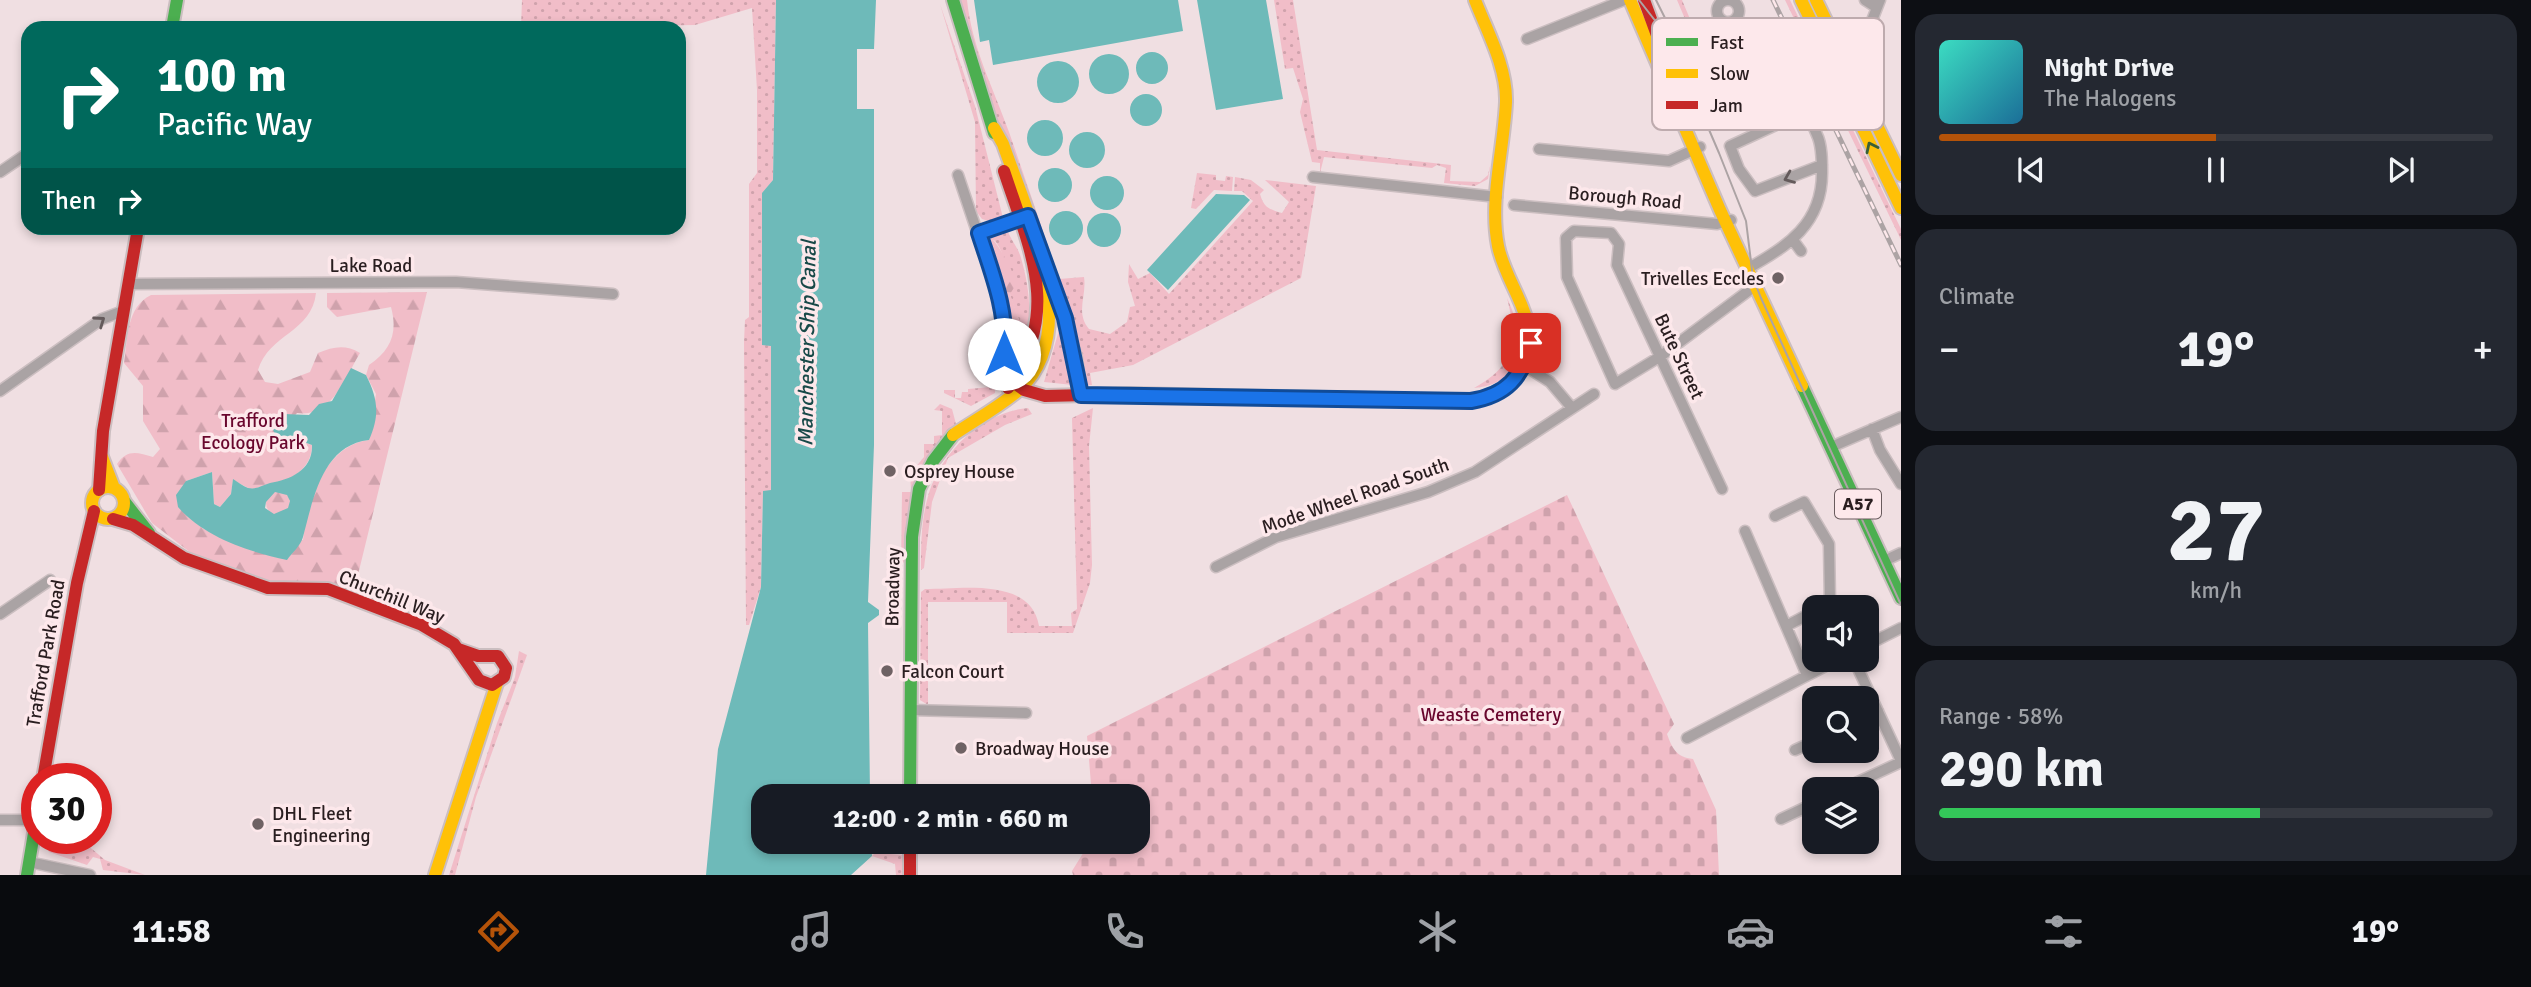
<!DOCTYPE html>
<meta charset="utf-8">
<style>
body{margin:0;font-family:Signika,sans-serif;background:#242831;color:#f1f3f6;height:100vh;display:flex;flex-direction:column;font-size:26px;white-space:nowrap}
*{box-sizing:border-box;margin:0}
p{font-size:23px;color:#9ea1a6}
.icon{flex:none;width:38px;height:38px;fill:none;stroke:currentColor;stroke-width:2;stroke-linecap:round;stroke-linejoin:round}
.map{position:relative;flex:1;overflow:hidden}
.panel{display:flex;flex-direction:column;gap:14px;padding:14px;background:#0d0f14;width:630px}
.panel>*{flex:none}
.banner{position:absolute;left:21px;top:21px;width:665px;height:214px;border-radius:21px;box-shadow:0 4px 10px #0003;background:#00695c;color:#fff;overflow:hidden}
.controls{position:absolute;left:1802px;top:595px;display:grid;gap:14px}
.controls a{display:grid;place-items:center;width:77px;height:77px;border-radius:14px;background:#171b24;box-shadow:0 4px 10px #0003;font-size:35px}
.speed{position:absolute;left:21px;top:763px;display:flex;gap:14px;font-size:35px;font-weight:700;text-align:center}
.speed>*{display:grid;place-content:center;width:91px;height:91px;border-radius:50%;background:#171b24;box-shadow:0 4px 10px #0003;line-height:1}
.speed .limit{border:10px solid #d22;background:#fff;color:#111}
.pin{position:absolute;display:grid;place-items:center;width:60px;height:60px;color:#fff;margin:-30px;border-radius:14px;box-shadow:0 4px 10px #0006}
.me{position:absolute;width:77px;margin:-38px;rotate:0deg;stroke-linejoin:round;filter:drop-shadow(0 0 5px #0008)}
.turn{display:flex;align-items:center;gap:24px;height:147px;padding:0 21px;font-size:32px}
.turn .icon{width:91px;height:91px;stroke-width:2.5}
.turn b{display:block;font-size:49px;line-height:60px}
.then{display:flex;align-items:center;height:66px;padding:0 21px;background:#0003;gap:14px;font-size:26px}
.big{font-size:52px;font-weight:800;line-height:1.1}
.panel .tile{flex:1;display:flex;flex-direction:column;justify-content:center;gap:10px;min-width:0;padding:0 24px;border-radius:21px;background:#242831}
.panel .dial{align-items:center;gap:0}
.dial b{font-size:91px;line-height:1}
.song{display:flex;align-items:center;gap:21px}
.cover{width:84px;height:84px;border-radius:10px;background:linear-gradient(135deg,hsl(170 70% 55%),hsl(200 70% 35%))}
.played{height:7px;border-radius:4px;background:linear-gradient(90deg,#b45309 50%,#363941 50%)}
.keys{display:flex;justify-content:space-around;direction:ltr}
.heat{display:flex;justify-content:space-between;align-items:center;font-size:38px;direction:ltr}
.charge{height:10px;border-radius:5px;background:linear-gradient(90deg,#34c759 58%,#363941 0)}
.trip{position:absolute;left:751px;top:784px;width:399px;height:70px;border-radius:21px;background:#171b24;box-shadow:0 4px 10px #0003;font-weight:800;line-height:70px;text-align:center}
.menu{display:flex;height:112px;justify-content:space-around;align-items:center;background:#090b0e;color:#9ea1a6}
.menu .icon{width:49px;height:49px}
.menu .active{color:#b45309}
.menu b{font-size:32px;color:#f1f3f6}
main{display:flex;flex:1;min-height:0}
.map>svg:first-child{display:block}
.grass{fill:url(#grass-dots)}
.forest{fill:url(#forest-firs)}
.cemetery{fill:url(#cemetery-stones)}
.water{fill:#6ebab9;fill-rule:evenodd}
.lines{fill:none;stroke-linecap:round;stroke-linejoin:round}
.street-casing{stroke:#cbbec0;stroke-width:13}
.fast-casing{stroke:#cbbec0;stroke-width:16}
.slow-casing{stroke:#cbbec0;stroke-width:16}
.jam-casing{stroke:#cbbec0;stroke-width:16}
.street{stroke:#aaa3a4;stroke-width:10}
.fast{stroke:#4caf50;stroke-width:12}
.slow{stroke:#ffc107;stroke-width:12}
.jam{stroke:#c62828;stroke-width:12}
.tram{stroke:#aca3a4;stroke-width:2}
.rail-casing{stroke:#aca3a4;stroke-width:5}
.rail{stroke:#fde8eb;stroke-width:2.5;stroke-dasharray:8;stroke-linecap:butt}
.oneway{stroke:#395f36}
.oneway2{stroke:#645a5b}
.route-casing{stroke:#114b97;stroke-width:18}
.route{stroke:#1a73e8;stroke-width:12}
.poi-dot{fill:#6f6264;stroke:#fde8eb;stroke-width:2.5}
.labels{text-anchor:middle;stroke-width:7;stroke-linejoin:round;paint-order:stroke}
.shield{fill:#fde8eb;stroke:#695b5d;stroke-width:2}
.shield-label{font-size:18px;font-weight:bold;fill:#2a1e20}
.street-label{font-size:19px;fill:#2a1e20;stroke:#fde8eb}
.poi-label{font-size:19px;fill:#2a1e20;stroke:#fde8eb;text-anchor:start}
.park-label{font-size:19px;fill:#69062d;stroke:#fde8eb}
.water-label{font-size:21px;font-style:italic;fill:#184948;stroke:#fde8eb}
.key{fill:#fde8eb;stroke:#beabae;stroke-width:2}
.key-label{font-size:19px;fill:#2a1e20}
</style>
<main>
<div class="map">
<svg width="1901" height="875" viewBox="0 0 1901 875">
<defs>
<pattern id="grass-dots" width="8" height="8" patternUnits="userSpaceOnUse" patternTransform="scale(1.75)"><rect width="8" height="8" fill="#f1bdc8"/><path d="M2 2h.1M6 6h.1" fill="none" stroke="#cfa2ac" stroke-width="1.8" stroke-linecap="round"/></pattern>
<pattern id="forest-firs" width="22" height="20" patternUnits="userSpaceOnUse" patternTransform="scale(1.75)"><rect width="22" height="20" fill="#f1bdc8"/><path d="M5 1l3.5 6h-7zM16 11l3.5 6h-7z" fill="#cfa2ac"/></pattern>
<pattern id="cemetery-stones" width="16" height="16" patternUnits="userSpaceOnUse" patternTransform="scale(1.75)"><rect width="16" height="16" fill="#f1bdc8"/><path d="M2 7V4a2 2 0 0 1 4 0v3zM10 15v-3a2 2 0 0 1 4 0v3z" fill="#cfa2ac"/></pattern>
</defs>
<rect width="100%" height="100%" fill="#f0dfe2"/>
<path class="grass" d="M 522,0 L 776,0 L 773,180 L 762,194 L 762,345 L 771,345 L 771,491 L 763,491 L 761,587 L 749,625 L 746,625 L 744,342 L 745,320 L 749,317 L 749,184 L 757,173 L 757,90 L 752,8 L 695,25 L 521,28 Z
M 959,0 L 967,0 C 972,48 993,87 1009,132 C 1026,181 1043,230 1059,279 L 1084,277 C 1087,296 1075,312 1089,329 L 1110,334 L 1127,322 L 1130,307 L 1135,306 L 1128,282 L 1129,264 L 1138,279 L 1150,273 L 1169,294 L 1253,201 L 1242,191 L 1234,191 L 1235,177 L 1251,180 L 1264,190 L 1260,194 C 1264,208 1269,209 1282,213 L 1289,202 L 1265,180 L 1316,186 L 1301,278 L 1133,365 L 1090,373 L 1092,385 L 1088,385 L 1082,377 L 1066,308 L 996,115 Z
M 1274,0 L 1293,0 L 1317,150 L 1451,165 L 1450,181 L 1480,182 L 1488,175 L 1491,162 L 1488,179 L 1475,186 L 1444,183 L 1446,168 L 1437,165 L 1432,168 L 1324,157 L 1320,173 L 1320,163 L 1312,162 L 1300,112 L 1303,99 L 1293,68 L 1285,69 Z
M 1677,0 L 1682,0 L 1714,76 L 1710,78 Z
M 1785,0 L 1790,0 L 1901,229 L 1901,240 Z
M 940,4 L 975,106 L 1003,218 L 992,222 L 982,219 L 976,211 L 975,122 Z
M 1197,173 L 1216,175 L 1216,180 L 1225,181 L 1226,176 L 1233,177 L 1232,191 L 1214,190 L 1196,209 L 1191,208 Z
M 1007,229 C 1010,239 1018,247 1021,258 C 1035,306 1033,349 1000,387 L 997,376 L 1004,376 L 1009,356 L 1015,353 L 1016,346 L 1009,339 L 1011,328 L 1013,336 L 1023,331 C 1019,319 1013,306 1010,294 C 1006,276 1007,254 994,240 L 988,243 L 993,234 Z
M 1507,298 C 1525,336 1529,383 1474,388 C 1516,365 1518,341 1507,298 Z
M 1059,330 L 1066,338 L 1073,385 L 1044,382 Z
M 992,344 L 997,344 L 995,393 L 971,406 L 944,393 L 944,390 L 955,390 L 955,398 L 961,398 L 962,392 L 968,392 L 968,389 L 991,387 Z
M 940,404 L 952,409 L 956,424 C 915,462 908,506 906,560 L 901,565 L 902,492 L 911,492 L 910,469 L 914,469 L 924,457 L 924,444 L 934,444 L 934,436 L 942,435 L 942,411 L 934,410 Z
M 1028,408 L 1032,414 L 1005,425 L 948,458 L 932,502 L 924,568 L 921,570 C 921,547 921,523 927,500 C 938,455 980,412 1028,408 Z
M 1093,408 L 1089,446 L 1092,565 L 1090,583 L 1073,633 L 1007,633 L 1007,602 L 928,602 L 928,705 L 920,700 L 921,592 L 925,589 C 962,589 1031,577 1039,626 L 1072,626 L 1071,613 L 1077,609 L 1072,418 Z
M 519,651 L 527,655 L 476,797 L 455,875 L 449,875 L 497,723 L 515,677 Z
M 45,838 L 79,838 L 105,860 L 145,875 L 103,870 L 100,859 L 93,857 L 87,865 L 49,852 Z
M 875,853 L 905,855 L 905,875 L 896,875 L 895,864 L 872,856 Z"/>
<path class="forest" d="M 993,240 C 1001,248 1013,272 1017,283 L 1010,294 L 1023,331 L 1021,341 L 1016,340 L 1011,328 L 988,243 Z
M 427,292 L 355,587 L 310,582 L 272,584 L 191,553 L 152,523 L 117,464 C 127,449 137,452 153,457 L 160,449 L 143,421 L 143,386 L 124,363 C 128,339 126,307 151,295 L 316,293 C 312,332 269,334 258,370 L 265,382 L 278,384 L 310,372 L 318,353 C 333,347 345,344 360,353 C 345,378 332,418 297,413 L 276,437 L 293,438 L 312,445 C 312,477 275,486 250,489 L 233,480 L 231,494 L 220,507 L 214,504 L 212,472 L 186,481 L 202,528 L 217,535 L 303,540 C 307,501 325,445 369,440 L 376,394 L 366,375 L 369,365 C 391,350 398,333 391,307 L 337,317 L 327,307 L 327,293 Z
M266 503a12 12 0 1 1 24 0a12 12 0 1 1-24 0Z"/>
<path class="cemetery" d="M 1567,495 L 1674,724 L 1667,734 C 1672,748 1676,757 1693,759 L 1716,810 L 1719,875 L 1073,875 L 1072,871 L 1090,842 L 1138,842 L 1138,796 L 1092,796 L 1087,736 Z"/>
<path class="water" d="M 776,0 L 876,0 L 874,49 L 857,49 L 857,109 L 874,109 L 874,445 L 868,602 L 879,610 L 879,615 L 868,623 L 870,796 L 763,796 L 763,842 L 871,842 L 872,856 L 851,875 L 706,875 L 718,749 L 761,587 L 763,491 L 771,490 L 771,346 L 762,345 L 762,193 L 773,180 Z
M 974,0 L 1178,0 L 1183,31 L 993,65 L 989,40 L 980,42 Z
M 1197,0 L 1266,0 L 1283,99 L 1216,110 Z
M1136 68a16 16 0 1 1 32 0a16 16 0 1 1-32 0Z
M1089 74a20 20 0 1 1 40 0a20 20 0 1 1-40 0Z
M1037 82a21 21 0 1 1 42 0a21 21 0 1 1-42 0Z
M1130 110a16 16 0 1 1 32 0a16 16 0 1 1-32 0Z
M1027 138a18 18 0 1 1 36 0a18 18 0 1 1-36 0Z
M1069 150a18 18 0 1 1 36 0a18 18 0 1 1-36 0Z
M1038 185a17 17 0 1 1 34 0a17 17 0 1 1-34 0Z
M1090 193a17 17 0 1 1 34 0a17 17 0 1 1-34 0Z
M 1216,194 L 1244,195 L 1250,200 L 1168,290 L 1147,270 Z
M1049 228a17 17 0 1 1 34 0a17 17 0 1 1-34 0Z
M1087 230a17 17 0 1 1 34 0a17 17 0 1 1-34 0Z
M 351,368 L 366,375 C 378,399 380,415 369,440 C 322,445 313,500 303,537 C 301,545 292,553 287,560 C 249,552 204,537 178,507 L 176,495 L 186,481 L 212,472 L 214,504 L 220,507 L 231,494 L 233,479 C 238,482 243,486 248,488 C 257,490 262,485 270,483 C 290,480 313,470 312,445 L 293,438 L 276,437 L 272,427 L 284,414 L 309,415 L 319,404 L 332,401 ZM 275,492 L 287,495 L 290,501 L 288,508 L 274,514 L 265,508 L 266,502 Z"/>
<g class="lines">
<g class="street-casing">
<path id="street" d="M 1865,0 L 1876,7
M1717 11a11 11 0 1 1 22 0a11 11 0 1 1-22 0Z
M 1722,20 L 1734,51 L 1741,58 L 1770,49 C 1785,77 1805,105 1817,135 C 1822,145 1822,161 1822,173 C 1822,224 1788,246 1747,269
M 1527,39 L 1624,0
M 1864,41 L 1880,0
M 1804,112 L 1730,146 L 1739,169 L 1755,191 L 1822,165
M 1539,149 L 1669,161 L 1700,147
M 0,172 L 28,153
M 958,175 L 1002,306 L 1007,332 L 1001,373
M 1313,177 L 1497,197
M 1514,205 L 1717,224 L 1731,220
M 979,233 L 1024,217
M 1793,240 L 1801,251
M 128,284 L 456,282 L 613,294
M 1525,366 L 1550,382 L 1572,408
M 0,391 L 102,319 L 123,311
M 1872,429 L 1880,450 L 1901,484
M 1831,447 L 1901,417
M 1722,489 L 1617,265 L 1619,244 L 1611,233 L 1574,231 L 1566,238 L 1567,277 L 1615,384 L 1661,356 L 1759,283
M 1775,516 L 1804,502 L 1829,544 L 1830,604 L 1823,607
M 1745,531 L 1807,675
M 1884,561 L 1901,553
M 1216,567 L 1276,537 L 1428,492 L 1475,472 L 1594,394
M 0,614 L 50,580
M 1786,626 L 1815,611
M 1867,645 L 1901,628
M 1854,660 L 1901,761
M 911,710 L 1026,713
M 1867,716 L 1878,711
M 1687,738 L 1837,660
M 1795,750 L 1815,741
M 1843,789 L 1901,762
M 1781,819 L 1815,803
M 0,820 L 36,820
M 29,862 L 90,875"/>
</g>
<g class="fast-casing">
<path id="fast" d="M 953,0 L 994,133
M 172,28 L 177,0
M 1051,280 L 1075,356 L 1081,395
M 1802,386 L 1901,598
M 124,501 L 149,533
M 910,796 L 912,537 L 919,489 L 933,461 L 953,435
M 27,875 L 37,815"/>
</g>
<g class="slow-casing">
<path id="slow" d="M 1630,0 L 1720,210 L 1802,386
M 1801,0 L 1901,208
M 1816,0 L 1901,175
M 1471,401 C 1498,395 1522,381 1528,352 C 1536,314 1505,282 1498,246 C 1489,200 1504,148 1506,102 C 1507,67 1487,31 1475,0
M 953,435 C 975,420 1001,406 1020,389 C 1084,329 1026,211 1003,144 L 994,128
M 102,457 L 114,488
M92 503a16 16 0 1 1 32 0a16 16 0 1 1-32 0Z
M 435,875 L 497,683"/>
</g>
<g class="jam-casing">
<path id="jam" d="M 1644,0 L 1684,109
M 1004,171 C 1030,250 1062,312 1008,388
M 1013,382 L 1024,390 L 1045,396 L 1130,394 L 1471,401
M 99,490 L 103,431 L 138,228
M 113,519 L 133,525 L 184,558 L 268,588 L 328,589 L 422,625 L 454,644 L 479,680 L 492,685 L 504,677 L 506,668 L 498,656 L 478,656 L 458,649
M 43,779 L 77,583 L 94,511
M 910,842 L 910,875"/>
</g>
<use href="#street" class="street"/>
<use href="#fast" class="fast"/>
<use href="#slow" class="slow"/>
<use href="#jam" class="jam"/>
<path class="tram" d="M 1639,0 L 1671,41 L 1719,153 L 1746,221 L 1753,278 L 1761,298 L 1901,605
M 1656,0 L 1670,28"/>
<g class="rail-casing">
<path id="rail" d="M 1773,0 L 1901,265"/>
</g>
<use href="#rail" class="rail"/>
</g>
<defs><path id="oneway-chevron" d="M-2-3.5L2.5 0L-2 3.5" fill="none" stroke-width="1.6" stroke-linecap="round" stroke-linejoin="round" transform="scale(1.75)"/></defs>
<use class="oneway" href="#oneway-chevron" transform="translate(1871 147) rotate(-116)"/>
<g class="oneway2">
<use href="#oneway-chevron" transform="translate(1789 178) rotate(158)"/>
<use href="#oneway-chevron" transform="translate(100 321) rotate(-35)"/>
</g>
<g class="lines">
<g class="route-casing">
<path id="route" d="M 1004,354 C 1008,312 992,273 979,233 L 1028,216 L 1065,318 L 1081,395 L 1471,401 C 1507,395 1522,377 1531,343"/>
</g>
<use href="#route" class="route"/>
</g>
<g class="poi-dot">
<circle cx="1778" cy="278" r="7"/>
<circle cx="890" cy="471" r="7"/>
<circle cx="887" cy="671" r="7"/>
<circle cx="961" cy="748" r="7"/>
<circle cx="258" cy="824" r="7"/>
</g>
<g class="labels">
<rect class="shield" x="1835" y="489.5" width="46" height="29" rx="5"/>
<g class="shield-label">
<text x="1858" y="510">A57</text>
</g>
<g class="street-label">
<text transform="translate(1625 197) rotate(5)" y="7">Borough Road</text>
<text x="371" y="272">Lake Road</text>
<text transform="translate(1680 356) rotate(65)" y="7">Bute Street</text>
<text transform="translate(1355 495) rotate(-19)" y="7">Mode Wheel Road South</text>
<text transform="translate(892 587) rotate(-89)" y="7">Broadway</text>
<text transform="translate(392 596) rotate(22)" y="7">Churchill Way</text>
<text transform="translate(45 653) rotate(-80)" y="7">Trafford Park Road</text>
</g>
<g class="poi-label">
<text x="1764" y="285" text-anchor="end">Trivelles Eccles</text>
<text x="904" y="478">Osprey House</text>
<text x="901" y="678">Falcon Court</text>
<text x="975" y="755">Broadway House</text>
<text x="272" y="820">DHL Fleet<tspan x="272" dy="22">Engineering</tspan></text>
</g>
<g class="park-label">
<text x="253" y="427">Trafford<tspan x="253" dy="22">Ecology Park</tspan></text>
<text x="1491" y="721">Weaste Cemetery</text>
</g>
<g class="water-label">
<text transform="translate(807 343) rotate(-89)" y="7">Manchester Ship Canal</text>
</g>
</g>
<rect x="1652" y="18" width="232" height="112" rx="10" class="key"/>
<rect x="1666" y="38" width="32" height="8" fill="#4caf50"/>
<rect x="1666" y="69" width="32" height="9" fill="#ffc107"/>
<rect x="1666" y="101" width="32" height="8" fill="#c62828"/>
<g class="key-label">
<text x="1710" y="49">Fast</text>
<text x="1710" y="80">Slow</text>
<text x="1710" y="112">Jam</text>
</g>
</svg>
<div class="controls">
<a><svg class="icon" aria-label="sound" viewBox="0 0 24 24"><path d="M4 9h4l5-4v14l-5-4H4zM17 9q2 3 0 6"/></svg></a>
<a><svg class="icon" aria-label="search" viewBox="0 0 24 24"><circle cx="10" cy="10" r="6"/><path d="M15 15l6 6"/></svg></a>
<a><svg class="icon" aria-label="layers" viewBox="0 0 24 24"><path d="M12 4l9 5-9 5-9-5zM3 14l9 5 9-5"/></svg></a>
</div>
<div class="speed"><div class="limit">30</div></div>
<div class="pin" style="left:1531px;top:343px;background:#d93025"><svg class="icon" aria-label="arrive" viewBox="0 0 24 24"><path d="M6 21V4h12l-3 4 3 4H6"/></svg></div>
<svg class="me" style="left:1004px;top:354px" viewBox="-20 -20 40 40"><circle r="19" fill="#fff"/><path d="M0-13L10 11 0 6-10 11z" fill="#1a73e8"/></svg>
<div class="trip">12:00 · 2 min · 660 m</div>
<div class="banner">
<div class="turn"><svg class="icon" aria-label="right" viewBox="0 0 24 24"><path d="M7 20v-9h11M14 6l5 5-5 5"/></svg><div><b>100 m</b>Pacific Way</div></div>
<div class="then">Then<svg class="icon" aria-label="right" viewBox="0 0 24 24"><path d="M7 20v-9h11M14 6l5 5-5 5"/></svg></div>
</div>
</div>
<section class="panel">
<div class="tile">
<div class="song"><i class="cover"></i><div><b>Night Drive</b><p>The Halogens</p></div></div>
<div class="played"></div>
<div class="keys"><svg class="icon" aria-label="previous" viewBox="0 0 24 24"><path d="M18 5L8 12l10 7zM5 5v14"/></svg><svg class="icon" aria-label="pause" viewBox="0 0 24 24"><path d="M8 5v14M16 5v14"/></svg><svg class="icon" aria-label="next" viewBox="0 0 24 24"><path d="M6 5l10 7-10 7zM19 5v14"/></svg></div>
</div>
<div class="tile"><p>Climate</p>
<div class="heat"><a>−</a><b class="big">19°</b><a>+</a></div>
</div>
<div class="tile dial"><b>27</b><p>km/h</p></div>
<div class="tile"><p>Range · 58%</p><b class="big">290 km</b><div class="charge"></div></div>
</section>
</main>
<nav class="menu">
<b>11:58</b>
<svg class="icon active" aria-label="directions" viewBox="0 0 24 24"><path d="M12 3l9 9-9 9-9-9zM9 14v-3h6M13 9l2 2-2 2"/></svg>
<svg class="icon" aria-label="music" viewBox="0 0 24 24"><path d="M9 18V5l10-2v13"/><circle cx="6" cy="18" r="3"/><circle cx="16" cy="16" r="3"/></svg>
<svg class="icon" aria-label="phone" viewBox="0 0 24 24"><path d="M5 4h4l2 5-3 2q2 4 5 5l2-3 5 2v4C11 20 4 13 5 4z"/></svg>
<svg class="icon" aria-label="climate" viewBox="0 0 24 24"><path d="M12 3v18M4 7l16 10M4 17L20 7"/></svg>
<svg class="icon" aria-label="car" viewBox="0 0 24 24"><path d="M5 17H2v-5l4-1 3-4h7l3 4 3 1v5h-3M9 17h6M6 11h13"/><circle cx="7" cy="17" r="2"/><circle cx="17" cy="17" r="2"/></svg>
<svg class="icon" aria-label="filters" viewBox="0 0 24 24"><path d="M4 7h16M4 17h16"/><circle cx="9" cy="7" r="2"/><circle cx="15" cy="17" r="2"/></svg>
<b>19°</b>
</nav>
